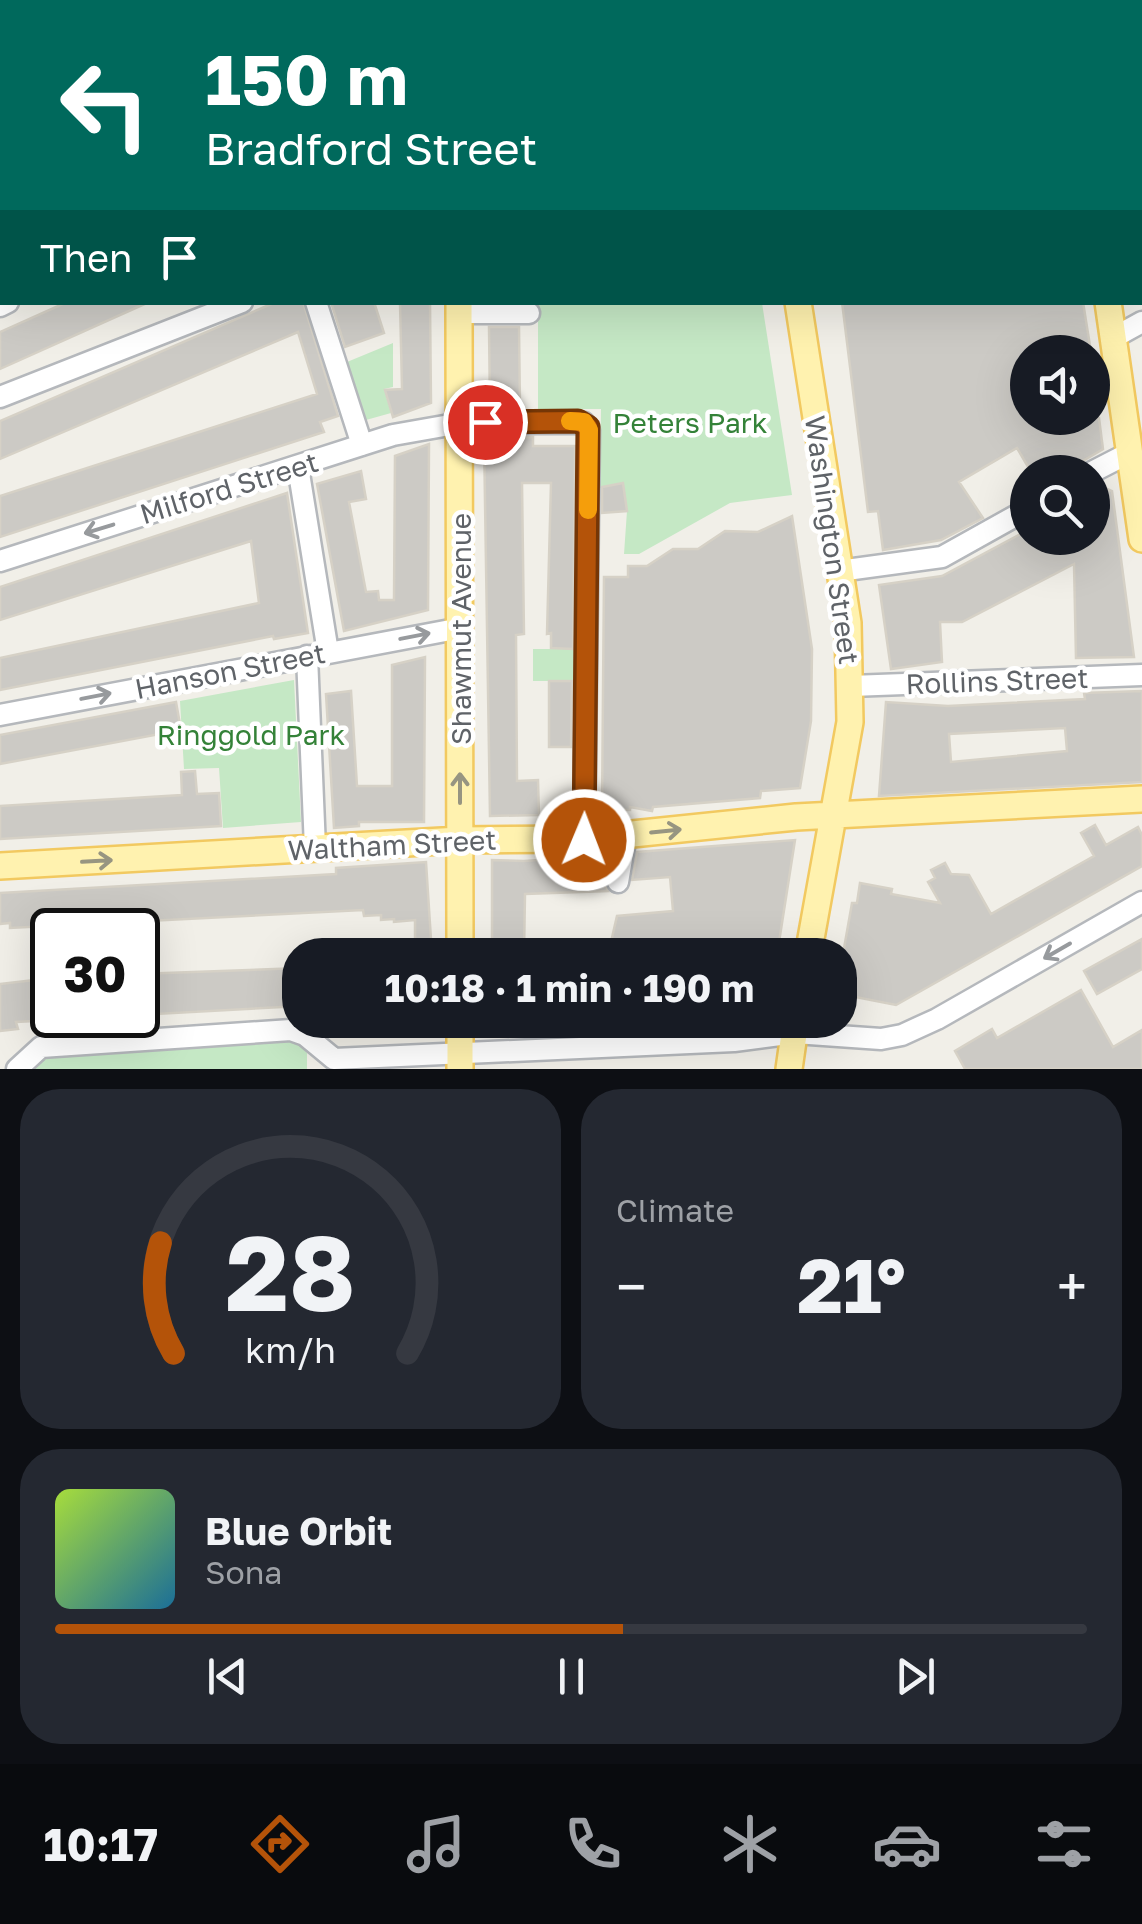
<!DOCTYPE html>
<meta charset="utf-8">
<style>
body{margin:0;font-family:"Golos Text",sans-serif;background:#242831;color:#f1f3f6;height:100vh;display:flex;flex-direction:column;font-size:38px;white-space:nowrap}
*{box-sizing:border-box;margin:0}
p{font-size:32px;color:#9ea1a6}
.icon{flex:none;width:55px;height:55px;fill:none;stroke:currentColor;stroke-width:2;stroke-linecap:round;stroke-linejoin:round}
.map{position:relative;height:1069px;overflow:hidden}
.details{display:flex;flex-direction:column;gap:20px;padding:20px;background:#0d0f14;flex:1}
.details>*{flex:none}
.top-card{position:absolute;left:0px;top:0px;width:1142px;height:305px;box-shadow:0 10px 40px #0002;background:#00695c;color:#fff;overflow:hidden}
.controls{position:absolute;left:1010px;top:335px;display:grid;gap:20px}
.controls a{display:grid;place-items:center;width:100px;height:100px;border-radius:50%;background:#171b24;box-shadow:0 10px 40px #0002;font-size:50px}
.speed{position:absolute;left:30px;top:908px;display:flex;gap:20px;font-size:50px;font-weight:700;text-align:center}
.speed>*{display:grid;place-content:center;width:130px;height:130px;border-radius:50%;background:#171b24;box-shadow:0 10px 40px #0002;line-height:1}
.speed .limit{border:5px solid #111;border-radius:15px;background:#fff;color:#111}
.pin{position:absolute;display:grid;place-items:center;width:85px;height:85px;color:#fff;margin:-42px;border:5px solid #fff;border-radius:50%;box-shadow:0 2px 10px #0007}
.me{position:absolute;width:110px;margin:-55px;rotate:1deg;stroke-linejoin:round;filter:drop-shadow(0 0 8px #0008)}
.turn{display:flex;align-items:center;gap:35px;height:210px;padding:0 40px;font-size:45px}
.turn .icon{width:130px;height:130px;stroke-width:2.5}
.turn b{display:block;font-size:70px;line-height:85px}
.then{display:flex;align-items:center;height:95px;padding:0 40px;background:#0003;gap:20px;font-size:38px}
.big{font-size:75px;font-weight:700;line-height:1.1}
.details .card{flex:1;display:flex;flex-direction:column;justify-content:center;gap:15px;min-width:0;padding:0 35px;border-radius:40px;background:#242831}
.details .dial{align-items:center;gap:0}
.dial svg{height:260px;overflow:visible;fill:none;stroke:#363941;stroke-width:7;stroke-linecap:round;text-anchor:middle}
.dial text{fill:#f1f3f6;stroke:none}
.song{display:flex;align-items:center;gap:30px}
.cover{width:120px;height:120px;border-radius:15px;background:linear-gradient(135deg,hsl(80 70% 55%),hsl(200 70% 35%))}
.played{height:10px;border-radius:5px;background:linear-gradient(90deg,#b45309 55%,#363941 55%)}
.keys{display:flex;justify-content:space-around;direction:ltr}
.heat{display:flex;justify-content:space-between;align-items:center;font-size:55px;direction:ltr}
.details .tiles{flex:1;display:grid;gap:20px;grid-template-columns:1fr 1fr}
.card:last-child{grid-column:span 2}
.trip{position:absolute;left:282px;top:938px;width:575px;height:100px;border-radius:40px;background:#171b24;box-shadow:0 10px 40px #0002;font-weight:700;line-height:100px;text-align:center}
.tabs{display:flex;height:160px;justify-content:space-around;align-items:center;background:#090b0e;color:#9ea1a6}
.tabs .icon{width:70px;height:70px}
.tabs .active{color:#b45309}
.tabs b{font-size:45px;color:#f1f3f6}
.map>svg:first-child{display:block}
.green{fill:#c5e8c5}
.building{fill:#cccac5;stroke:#d6d1c6;stroke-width:2.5;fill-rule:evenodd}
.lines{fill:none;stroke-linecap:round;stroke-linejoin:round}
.minor-casing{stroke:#b5b8bc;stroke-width:25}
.major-casing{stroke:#f2c960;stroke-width:30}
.minor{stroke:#fff;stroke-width:20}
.major{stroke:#fff2af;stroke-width:25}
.oneway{stroke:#979a9d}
.oneway2{stroke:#979581}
.route-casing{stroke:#753606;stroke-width:25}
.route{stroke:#b45309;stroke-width:18}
.slow{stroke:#f59e0b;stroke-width:18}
.labels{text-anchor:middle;stroke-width:9;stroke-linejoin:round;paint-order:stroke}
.park-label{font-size:28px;fill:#348238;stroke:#fff}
.street-label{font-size:28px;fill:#5f6368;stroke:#fff}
</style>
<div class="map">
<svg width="1142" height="1069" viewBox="0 0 1142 1069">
<rect width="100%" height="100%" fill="#f1efe8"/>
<path class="green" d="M 0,0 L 96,2 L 2,2 L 0,150 Z
M 538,303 L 762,303 L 792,495 L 730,503 L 639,554 L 624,554 L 627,511 L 623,484 L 600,488 L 601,409 L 538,409 Z
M 393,343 L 393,387 L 384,389 L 391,413 L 366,420 L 347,362 Z
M 533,649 L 574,649 L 574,681 L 533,681 Z
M 294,680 L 301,822 L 223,828 L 219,768 L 184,769 L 180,701 Z
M 290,1041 L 298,1043 L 307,1053 L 307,1069 L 28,1069 L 37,1058 Z"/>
<path class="building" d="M 67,302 L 149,302 L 0,369 L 0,332 Z
M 276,302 L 303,302 L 338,416 L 320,422 L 324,432 L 0,537 L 0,496 L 317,394 L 298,332 L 0,459 L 0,421 Z
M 331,302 L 374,302 L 384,333 L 345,347 Z
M 400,302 L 430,302 L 431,403 L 393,417 L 385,390 L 402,389 Z
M 842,302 L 1083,302 L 1091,352 L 1028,352 L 1028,418 L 1099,418 L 1103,449 L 1064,472 L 1031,472 L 1017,448 L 959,482 L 983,518 L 941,540 L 883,550 L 878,511 L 868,512 Z
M 489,327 L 519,327 L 520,408 L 490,409 Z
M 533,437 L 533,446 L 575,446 L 573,649 L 551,648 L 551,633 L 547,634 L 551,483 L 522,483 L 524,634 L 516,635 L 517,781 L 538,780 L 539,815 L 490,816 L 484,438 Z
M 429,444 L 428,610 L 344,631 L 317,484 L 361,471 L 366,499 L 349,502 L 366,592 L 378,591 L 379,600 L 394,600 L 395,456 Z
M 623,483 L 627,511 L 602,513 L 602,487 Z
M 1105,488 L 1112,491 L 1134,657 L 1076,658 L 1074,564 L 962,622 L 940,622 L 942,662 L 891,669 L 879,585 L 942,576 L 1028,530 L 1028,538 L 1092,538 L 1092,495 Z
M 287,493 L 308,633 L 274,639 L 273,636 L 0,690 L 0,658 L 259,603 L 251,541 L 0,620 L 0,587 Z
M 792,516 L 812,649 L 811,721 L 800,788 L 761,791 L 760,798 L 653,807 L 652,811 L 630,807 L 630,810 L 602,810 L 604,577 L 628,577 L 628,566 L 647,566 L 673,549 L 698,549 L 725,531 L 758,532 Z
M 425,657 L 424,822 L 359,822 L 359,826 L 334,828 L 326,694 L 351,691 L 357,786 L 392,786 L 392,665 Z
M 549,681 L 572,681 L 571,747 L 549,747 Z
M 1142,691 L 1142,782 L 879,796 L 886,702 L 948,706 L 1085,699 L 1084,693 ZM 1065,728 L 1067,751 L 951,762 L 949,734 Z
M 176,702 L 181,730 L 0,764 L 0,735 Z
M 195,771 L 197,794 L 219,793 L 221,826 L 0,839 L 0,806 L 182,795 L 181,772 Z
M 1095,825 L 1106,845 L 1138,827 L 1142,835 L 1142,866 L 896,1005 L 840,994 L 840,971 L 852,903 L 857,903 L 860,883 L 892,889 L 891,894 L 940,903 L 928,882 L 935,878 L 931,870 L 945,863 L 951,874 L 969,875 L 991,914 L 1094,856 L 1081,833 Z
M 795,840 L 777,955 L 608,955 L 617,916 L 673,911 L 670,877 L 632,880 L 637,852 Z
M 609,855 L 604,881 L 608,891 L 525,894 L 524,955 L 492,955 L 492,860 L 524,861 Z
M 426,862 L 432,955 L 415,955 L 415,920 L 394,922 L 394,919 L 381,920 L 381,915 L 364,916 L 363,910 L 10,928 L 10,923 L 0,924 L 0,893 L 336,874 L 336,868 Z
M 1142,939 L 1142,969 L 1097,994 L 1084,971 Z
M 300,968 L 300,1006 L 138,1015 L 138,974 Z
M 52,978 L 52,1020 L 16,1022 L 18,1029 L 0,1031 L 0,984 Z
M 1081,990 L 1113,1047 L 1142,1030 L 1142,1069 L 965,1069 L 955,1051 L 992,1029 L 997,1038 Z"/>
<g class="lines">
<g class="minor-casing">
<path id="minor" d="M 163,0 L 164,2
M 180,2 L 184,0
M 316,302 L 362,445
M 0,306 L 8,302
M 459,313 L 529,313
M 1113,338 L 1142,322
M 0,397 L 242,302
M 298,467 L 328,652
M 1092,472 L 1129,453
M 0,561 L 393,435 L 461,423 L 584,423 L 589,430 L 584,839
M 839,571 L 942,557 L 1028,509
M 307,656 L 315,848
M 851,686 L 1142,675
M 0,715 L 461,628
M 618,882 L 624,847
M 17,1069 L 41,1047 L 291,1030 L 305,1035 L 334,1059 L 734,1041 L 795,1033 L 881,1039 L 902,1035 L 937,1019 L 1142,902"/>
</g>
<g class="major-casing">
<path id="major" d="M 730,0 L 731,2
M 1064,0 L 1064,2
M 423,2 L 428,0
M 0,215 L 2,213
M 459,302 L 460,955
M 798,302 L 848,623 L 850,722 L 808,955
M 1108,302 L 1142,539
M 0,866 L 460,840 L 584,839 L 796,817 L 1142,799
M 460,1069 L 460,1020
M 789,1069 L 796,1020"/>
</g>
<use href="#minor" class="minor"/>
<use href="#major" class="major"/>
</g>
<defs><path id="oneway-shaft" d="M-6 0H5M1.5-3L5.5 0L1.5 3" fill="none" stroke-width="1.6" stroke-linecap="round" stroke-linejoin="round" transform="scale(2.5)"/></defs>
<g class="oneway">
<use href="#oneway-shaft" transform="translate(99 529) rotate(163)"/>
<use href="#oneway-shaft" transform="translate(415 636) rotate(-11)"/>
<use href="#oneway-shaft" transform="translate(96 696) rotate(-11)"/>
<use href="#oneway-shaft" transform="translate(1057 951) rotate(150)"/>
</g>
<g class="oneway2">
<use href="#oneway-shaft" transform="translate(460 788) rotate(-90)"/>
<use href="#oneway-shaft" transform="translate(666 831) rotate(-6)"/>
<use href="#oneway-shaft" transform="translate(97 861) rotate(-3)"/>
</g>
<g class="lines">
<g class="route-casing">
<path id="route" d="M 485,422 L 578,421 L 588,427 L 584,840"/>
</g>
<use href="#route" class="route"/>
<path class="slow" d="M 570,421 L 584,422 L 589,430 L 588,510"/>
</g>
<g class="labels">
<g class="park-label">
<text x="690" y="433">Peters Park</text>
<text x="251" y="745">Ringgold Park</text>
</g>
<g class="street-label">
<text transform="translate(229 488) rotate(-17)" y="10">Milford Street</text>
<text transform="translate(832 540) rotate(82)" y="10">Washington Street</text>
<text transform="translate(461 629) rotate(-90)" y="10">Shawmut Avenue</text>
<text transform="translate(230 671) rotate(-11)" y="10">Hanson Street</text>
<text transform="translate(997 681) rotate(-2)" y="10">Rollins Street</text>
<text transform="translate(392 845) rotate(-3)" y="10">Waltham Street</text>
</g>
</g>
</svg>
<div class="controls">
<a><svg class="icon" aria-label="sound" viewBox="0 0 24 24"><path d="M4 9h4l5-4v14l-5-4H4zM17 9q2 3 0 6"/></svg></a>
<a><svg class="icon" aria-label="search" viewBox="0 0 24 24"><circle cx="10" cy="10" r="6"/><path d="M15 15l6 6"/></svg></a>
</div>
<div class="speed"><div class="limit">30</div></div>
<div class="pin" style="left:485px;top:422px;background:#d93025"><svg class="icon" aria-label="arrive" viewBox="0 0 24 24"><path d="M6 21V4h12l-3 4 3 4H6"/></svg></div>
<svg class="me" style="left:584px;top:840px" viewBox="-20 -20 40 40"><circle r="17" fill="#b45309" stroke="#fff" stroke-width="3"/><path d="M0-11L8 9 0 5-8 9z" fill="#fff"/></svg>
<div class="trip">10:18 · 1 min · 190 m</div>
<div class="top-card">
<div class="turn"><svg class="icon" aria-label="left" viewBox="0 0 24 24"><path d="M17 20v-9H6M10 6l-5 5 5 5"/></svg><div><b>150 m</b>Bradford Street</div></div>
<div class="then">Then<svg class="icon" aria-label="arrive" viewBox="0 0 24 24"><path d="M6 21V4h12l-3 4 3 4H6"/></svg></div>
</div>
</div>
<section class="details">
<div class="tiles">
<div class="card dial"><svg viewBox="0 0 100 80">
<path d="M14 69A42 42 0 1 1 86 69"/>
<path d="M14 69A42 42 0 0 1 10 35" stroke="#b45309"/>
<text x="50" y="56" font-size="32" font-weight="700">28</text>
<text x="50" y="72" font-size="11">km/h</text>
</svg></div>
<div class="card"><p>Climate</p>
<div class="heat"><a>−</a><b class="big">21°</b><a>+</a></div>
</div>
<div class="card">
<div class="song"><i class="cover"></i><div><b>Blue Orbit</b><p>Sona</p></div></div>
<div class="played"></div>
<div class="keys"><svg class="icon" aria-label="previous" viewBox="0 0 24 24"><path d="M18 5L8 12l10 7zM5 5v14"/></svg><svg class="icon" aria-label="pause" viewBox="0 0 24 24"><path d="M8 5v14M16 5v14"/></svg><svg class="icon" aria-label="next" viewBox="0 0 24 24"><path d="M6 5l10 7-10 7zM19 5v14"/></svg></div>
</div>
</div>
</section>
<nav class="tabs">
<b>10:17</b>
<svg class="icon active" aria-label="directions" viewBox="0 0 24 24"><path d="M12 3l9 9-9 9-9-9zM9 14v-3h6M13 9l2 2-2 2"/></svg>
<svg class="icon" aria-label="music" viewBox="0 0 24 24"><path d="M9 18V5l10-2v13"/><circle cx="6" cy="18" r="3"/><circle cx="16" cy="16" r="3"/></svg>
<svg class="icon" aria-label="phone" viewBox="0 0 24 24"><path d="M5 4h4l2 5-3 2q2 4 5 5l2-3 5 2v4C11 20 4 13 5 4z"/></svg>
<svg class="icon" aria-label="climate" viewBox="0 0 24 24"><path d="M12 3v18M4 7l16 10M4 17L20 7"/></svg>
<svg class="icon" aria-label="car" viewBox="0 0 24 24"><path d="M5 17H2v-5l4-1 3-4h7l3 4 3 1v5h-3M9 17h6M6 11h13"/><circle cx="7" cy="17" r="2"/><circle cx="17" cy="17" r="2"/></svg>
<svg class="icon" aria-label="filters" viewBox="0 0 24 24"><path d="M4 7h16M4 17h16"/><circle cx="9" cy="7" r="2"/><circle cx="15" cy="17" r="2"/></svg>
</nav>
